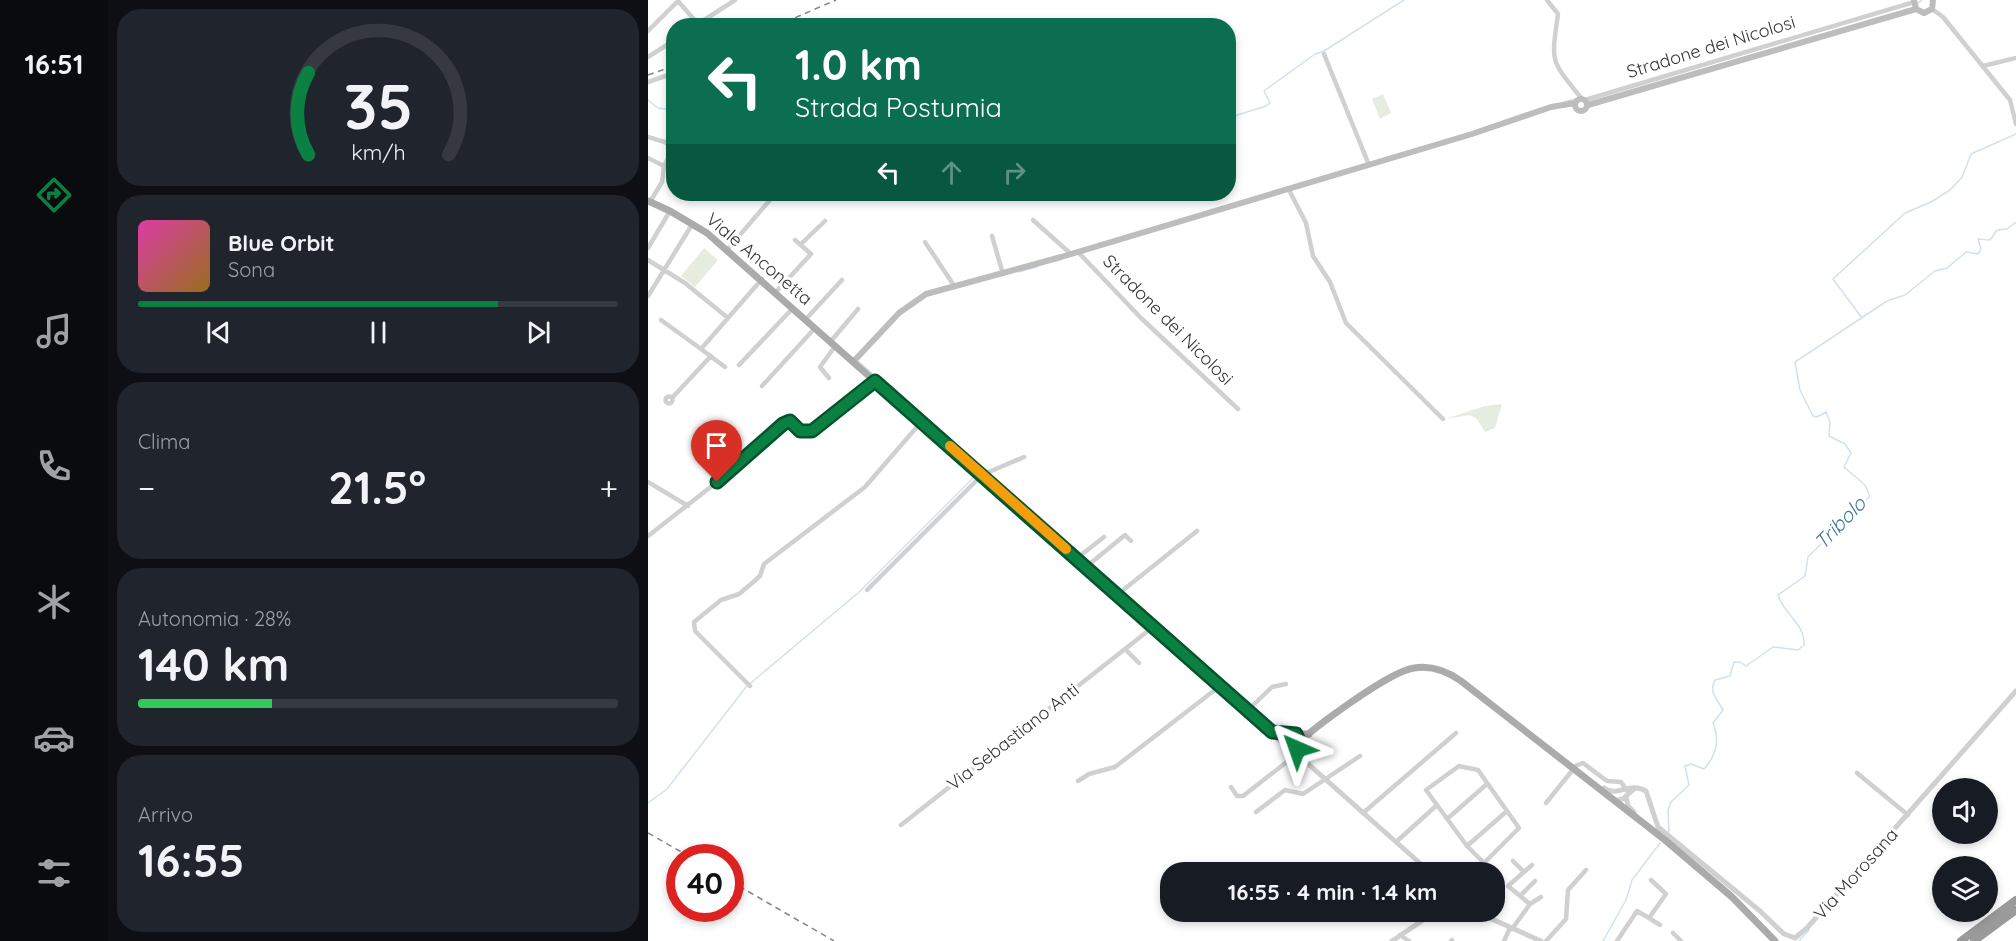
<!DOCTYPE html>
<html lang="it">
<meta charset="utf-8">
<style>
body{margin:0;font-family:Quicksand,sans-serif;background:#20242c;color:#f1f3f6;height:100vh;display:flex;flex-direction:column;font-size:22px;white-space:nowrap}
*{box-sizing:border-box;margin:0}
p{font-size:20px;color:#9ea1a6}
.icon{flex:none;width:33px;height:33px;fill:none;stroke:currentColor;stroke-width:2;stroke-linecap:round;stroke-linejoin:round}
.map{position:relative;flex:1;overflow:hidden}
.sheet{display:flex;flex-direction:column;gap:9px;padding:9px;background:#0d0f14;width:540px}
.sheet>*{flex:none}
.hud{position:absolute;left:18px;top:18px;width:570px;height:183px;border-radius:24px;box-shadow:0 3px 9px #0003;background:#0b6e4f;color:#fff;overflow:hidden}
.buttons{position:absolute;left:1284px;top:778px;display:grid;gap:12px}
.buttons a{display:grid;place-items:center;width:66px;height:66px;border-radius:50%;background:#171b24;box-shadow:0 3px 9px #0003;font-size:30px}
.speed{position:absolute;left:18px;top:844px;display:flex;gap:12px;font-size:30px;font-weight:700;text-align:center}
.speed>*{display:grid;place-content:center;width:78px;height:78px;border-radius:50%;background:#171b24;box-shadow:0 3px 9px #0003;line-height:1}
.speed .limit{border:9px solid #d22;background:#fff;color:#111}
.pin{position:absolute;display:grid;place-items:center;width:51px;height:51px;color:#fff;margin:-62px -26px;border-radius:50% 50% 50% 0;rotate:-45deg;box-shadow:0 0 6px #0007}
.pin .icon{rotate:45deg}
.me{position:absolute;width:66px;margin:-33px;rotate:317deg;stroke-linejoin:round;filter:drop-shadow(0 0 4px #0008)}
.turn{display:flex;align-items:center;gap:21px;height:126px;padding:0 30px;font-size:27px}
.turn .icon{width:78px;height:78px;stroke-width:2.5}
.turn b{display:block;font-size:42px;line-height:51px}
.lanes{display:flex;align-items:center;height:57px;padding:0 30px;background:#0003;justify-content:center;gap:30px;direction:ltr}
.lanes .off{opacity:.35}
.big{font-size:45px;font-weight:700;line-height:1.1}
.sheet .tile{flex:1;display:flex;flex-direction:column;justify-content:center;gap:9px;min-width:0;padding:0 21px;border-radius:24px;background:#20242c}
.sheet .dial{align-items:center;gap:0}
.dial svg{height:156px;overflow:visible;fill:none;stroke:#363941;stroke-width:7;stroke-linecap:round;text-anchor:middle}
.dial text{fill:#f1f3f6;stroke:none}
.song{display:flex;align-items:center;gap:18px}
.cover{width:72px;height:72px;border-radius:9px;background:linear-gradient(135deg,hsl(320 70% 55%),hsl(40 70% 35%))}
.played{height:6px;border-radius:3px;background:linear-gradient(90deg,#0b8043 75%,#363941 75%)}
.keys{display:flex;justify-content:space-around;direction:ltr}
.heat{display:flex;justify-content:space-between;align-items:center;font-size:33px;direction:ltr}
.charge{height:9px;border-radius:4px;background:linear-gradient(90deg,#34c759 28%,#363941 0)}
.trip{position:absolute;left:512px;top:862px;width:345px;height:60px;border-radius:24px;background:#171b24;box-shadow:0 3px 9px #0003;font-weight:700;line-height:60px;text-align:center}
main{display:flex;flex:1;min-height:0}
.dock{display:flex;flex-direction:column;width:108px;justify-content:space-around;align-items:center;background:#090b0e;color:#9ea1a6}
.dock .icon{width:42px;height:42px}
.dock .current{color:#0b8043}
.dock b{font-size:27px;color:#f1f3f6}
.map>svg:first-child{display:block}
.green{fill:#e6ecdf}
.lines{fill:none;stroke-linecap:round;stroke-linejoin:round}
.stream{stroke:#cfe2ee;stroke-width:1.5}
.minor{stroke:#d0d0d0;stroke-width:4.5}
.tertiary{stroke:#d0d0d0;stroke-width:5}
.secondary{stroke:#bdbdbd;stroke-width:6}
.primary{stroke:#ababab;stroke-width:7}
.motorway{stroke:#9a9a9a;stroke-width:8}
.rail{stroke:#888;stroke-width:1.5;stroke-dasharray:6 4.5;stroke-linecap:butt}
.route-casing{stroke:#07532c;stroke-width:15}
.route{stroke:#0b8043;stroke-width:10}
.slow{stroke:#f59e0b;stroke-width:10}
.labels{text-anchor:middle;stroke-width:6;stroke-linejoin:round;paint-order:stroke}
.street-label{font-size:18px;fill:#333;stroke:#fff}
.water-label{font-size:20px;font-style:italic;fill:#3f7597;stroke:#fff}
</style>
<main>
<nav class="dock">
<b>16:51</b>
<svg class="icon current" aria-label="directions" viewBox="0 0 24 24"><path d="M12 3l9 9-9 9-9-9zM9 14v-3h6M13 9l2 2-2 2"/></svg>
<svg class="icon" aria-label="music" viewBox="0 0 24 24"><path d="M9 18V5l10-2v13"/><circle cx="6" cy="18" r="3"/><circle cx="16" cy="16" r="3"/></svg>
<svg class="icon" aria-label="phone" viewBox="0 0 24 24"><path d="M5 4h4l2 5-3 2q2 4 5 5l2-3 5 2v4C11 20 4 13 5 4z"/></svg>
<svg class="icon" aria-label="climate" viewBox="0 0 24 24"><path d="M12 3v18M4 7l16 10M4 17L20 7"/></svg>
<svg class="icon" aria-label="car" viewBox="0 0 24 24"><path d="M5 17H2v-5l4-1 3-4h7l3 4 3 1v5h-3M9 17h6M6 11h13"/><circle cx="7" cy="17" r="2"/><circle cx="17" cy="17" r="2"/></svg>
<svg class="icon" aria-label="filters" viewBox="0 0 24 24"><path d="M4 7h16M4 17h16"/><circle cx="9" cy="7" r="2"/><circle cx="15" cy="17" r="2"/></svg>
</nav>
<section class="sheet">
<div class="tile dial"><svg viewBox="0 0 100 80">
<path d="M14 69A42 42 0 1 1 86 69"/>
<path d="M14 69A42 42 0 0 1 14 27" stroke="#0b8043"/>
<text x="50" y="56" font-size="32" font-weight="700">35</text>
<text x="50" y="72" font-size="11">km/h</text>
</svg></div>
<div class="tile">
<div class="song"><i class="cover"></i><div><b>Blue Orbit</b><p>Sona</p></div></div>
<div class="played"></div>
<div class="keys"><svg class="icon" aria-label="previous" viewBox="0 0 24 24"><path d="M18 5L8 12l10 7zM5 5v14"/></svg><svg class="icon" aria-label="pause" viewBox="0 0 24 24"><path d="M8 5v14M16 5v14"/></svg><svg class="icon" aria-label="next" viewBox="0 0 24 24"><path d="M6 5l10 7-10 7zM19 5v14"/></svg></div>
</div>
<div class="tile"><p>Clima</p>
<div class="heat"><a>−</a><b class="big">21.5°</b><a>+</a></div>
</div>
<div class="tile"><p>Autonomia · 28%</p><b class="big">140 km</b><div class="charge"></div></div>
<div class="tile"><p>Arrivo</p><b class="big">16:55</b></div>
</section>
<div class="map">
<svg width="1368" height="941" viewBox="0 0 1368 941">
<rect width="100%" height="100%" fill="#fff"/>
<path class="green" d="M 735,94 L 743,113 L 732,119 L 724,99 Z
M 56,248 L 70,260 L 47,287 L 33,276 Z
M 854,404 L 847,428 L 837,432 L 829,419 L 822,415 L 797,419 L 837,406 Z"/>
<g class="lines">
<path class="stream" d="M 1269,4 L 1274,0
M 0,100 L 10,108 L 26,110
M 916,102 L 927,99
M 580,118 L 618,106 L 622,103 L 616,91 L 667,54 L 676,51 L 756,0
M 317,194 L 324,200 L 354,194
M 370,272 L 389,267
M 1214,318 L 1185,279 L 1257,213 L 1283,202 L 1302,190 L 1314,177 L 1323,154 L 1368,134
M 209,360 L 333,470
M 0,803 L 19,789 L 98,687 L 210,593 L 328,475
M 1021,832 L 1020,811 L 1023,802 L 1041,785 L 1037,766 L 1043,764 L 1056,769 C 1068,756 1072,740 1065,723 L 1075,710 C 1070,700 1060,692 1067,680 L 1082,676 L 1086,662 L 1092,662 L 1098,666 L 1125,647 L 1150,650 L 1156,645 C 1158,625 1134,612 1130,595 L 1157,576 L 1160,557 L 1222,496 L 1217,485 L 1196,467 L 1203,453 L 1197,444 L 1181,436 L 1182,422 L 1178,412 L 1169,417 L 1165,416 L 1152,390 L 1147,362 L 1239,301 L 1257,295 L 1287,271 L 1299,268 L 1318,252 L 1330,254 L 1333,249 L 1330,239 L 1342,240 L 1349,230 L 1359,229 L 1368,222
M 1192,895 L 1245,835
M 955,941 L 978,900 L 984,880 L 1012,843
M 1151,941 L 1161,930"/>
<path class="minor" d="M 899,0 L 910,14 C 903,64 902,59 934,99
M 1284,9 L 1295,17 L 1362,100 L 1368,124
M 0,31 L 30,1 L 50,24 L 87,0
M 676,54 L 721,165
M 0,57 L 22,43
M 1335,66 L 1368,58
M 0,82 L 26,73
M 937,100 L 1266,2
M 0,137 L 26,145
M 0,158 L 16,166 L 14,182 L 2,202
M 16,166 L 26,147
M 641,190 L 658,223 L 665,256 L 682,282 L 698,323 L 795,419
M 385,220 L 423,254
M 344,236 L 355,274
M 277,242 L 307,287
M 153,244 L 177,221
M 0,248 L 22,211
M 79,250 L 121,201
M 430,252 L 493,318 L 590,409
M 0,260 L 37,283 L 80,318
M 128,292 L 163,254 L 147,240
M 0,296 L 45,223
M 158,319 L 194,280
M 13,320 L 53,349 L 114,279
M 183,341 L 210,309
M 53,349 L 77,367
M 91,365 L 145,308
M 181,378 L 172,367 L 188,345
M 114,386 L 167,328
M17.5 400a3.5 3.5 0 1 1 7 0a3.5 3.5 0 1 1-7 0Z
M 24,398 L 63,356
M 0,482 L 40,506
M 0,536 L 69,482 L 135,424 L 142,421 L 152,431 L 160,433 L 227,381
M 428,559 L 456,537
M 438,567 L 477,535 L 483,541
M 219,590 L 334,475 L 376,457
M 469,595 L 549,531
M 477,649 L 491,663
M 102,686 L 47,631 L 46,622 L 73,600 L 91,594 L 103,584 L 112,576 L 116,564 L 217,487 L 274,421
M 599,711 L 624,687 L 638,684
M 927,766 L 935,763 L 959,781 L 973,782 L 979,791
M 1209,773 L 1260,815
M 430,781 L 441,774 L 467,767 L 572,686
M 583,787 L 589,796 L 595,796 L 649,754
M 898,803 L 923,772
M 608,812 L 637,790 L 655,794 L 712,756
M 715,813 L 808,733
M 799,819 L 839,784
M 253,825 L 505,627
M 748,842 L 788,806
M 819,846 L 859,811
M 865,861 L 876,872
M 826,873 L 871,828 L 830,770 L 811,766 L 778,790 L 819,846 L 836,863
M 872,896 L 887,881
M 882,904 L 893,897
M 1001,918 L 1012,925
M 864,929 L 882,904 L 860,886 L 884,865
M 1025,933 L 1033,941
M 752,935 L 761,941
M 803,941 L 804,940
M 856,941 L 862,928
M 898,941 L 918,919 L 920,890 L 938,870
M 969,941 L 989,911 L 1001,918 L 1018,894 L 1003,880"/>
<path class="tertiary" d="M 640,746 L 783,873
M 956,788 C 969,798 981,781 998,791 L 1010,827 L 1112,911 L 1136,934 L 1147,938 L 1159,928 L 1368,691
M 978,796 L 980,806 L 986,812
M 966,801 L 975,799 L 987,788
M 828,912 L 893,941
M 744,941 L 787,912"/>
<path class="secondary" d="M 1266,0 L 1268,9 L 1276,13 L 1284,9 L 1285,0
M927 105a6 6 0 1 1 12 0a6 6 0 1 1-12 0Z
M 940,105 L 1268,9
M 206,361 L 251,313 L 278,294 L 413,257 L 824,134 L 903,107 L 927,103"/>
<path class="primary" d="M 0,201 L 22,211 L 59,233 L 640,746 L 647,746 C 665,728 742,671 766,668 C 784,665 799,671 813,681 L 1017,840 L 1084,897 L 1127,941
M 628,734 L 661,734"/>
<path class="motorway" d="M 1313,941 L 1368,900
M 1326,941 L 1368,910"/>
<path class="rail" d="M 128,26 L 188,0
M 0,75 L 26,66
M 0,833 L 44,858
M 82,881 L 186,941"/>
</g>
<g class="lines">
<g class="route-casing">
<path id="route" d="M 69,482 L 135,424 L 142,421 L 152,431 L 164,431 L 227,381 L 624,732 L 648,734 L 651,741 L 649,749"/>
</g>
<use href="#route" class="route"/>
<path class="slow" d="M 302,446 L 418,549"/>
</g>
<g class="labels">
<g class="street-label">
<text transform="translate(1063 47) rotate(-17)" y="6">Stradone dei Nicolosi</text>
<text transform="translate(111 259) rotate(40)" y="6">Viale Anconetta</text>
<text transform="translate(520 320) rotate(45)" y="6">Stradone dei Nicolosi</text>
<text transform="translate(365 737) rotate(-38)" y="6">Via Sebastiano Anti</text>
<text transform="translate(1208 874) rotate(-48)" y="6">Via Morosana</text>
</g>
<g class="water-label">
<text transform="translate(1192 523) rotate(-46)" y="7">Tribolo</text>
</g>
</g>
</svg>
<div class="buttons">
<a><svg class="icon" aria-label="sound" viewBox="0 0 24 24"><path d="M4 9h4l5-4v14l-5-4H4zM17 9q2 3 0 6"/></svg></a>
<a><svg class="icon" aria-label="layers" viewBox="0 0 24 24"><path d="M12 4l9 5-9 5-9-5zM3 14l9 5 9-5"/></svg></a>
</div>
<div class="speed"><div class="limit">40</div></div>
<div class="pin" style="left:69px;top:482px;background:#d93025"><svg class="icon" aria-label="arrive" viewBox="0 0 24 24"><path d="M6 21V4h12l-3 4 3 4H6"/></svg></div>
<svg class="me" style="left:649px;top:749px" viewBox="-20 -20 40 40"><path d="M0-17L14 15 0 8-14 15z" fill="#0b8043" stroke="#fff" stroke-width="4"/></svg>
<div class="trip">16:55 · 4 min · 1.4 km</div>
<div class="hud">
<div class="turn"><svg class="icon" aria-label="left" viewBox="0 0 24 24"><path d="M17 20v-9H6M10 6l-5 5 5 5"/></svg><div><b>1.0 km</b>Strada Postumia</div></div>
<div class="lanes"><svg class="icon" aria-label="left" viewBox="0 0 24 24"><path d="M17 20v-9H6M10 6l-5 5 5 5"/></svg><svg class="icon off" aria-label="ahead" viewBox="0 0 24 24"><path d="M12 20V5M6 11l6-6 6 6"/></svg><svg class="icon off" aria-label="right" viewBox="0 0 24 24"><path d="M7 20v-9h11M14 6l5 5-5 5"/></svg></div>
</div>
</div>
</main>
